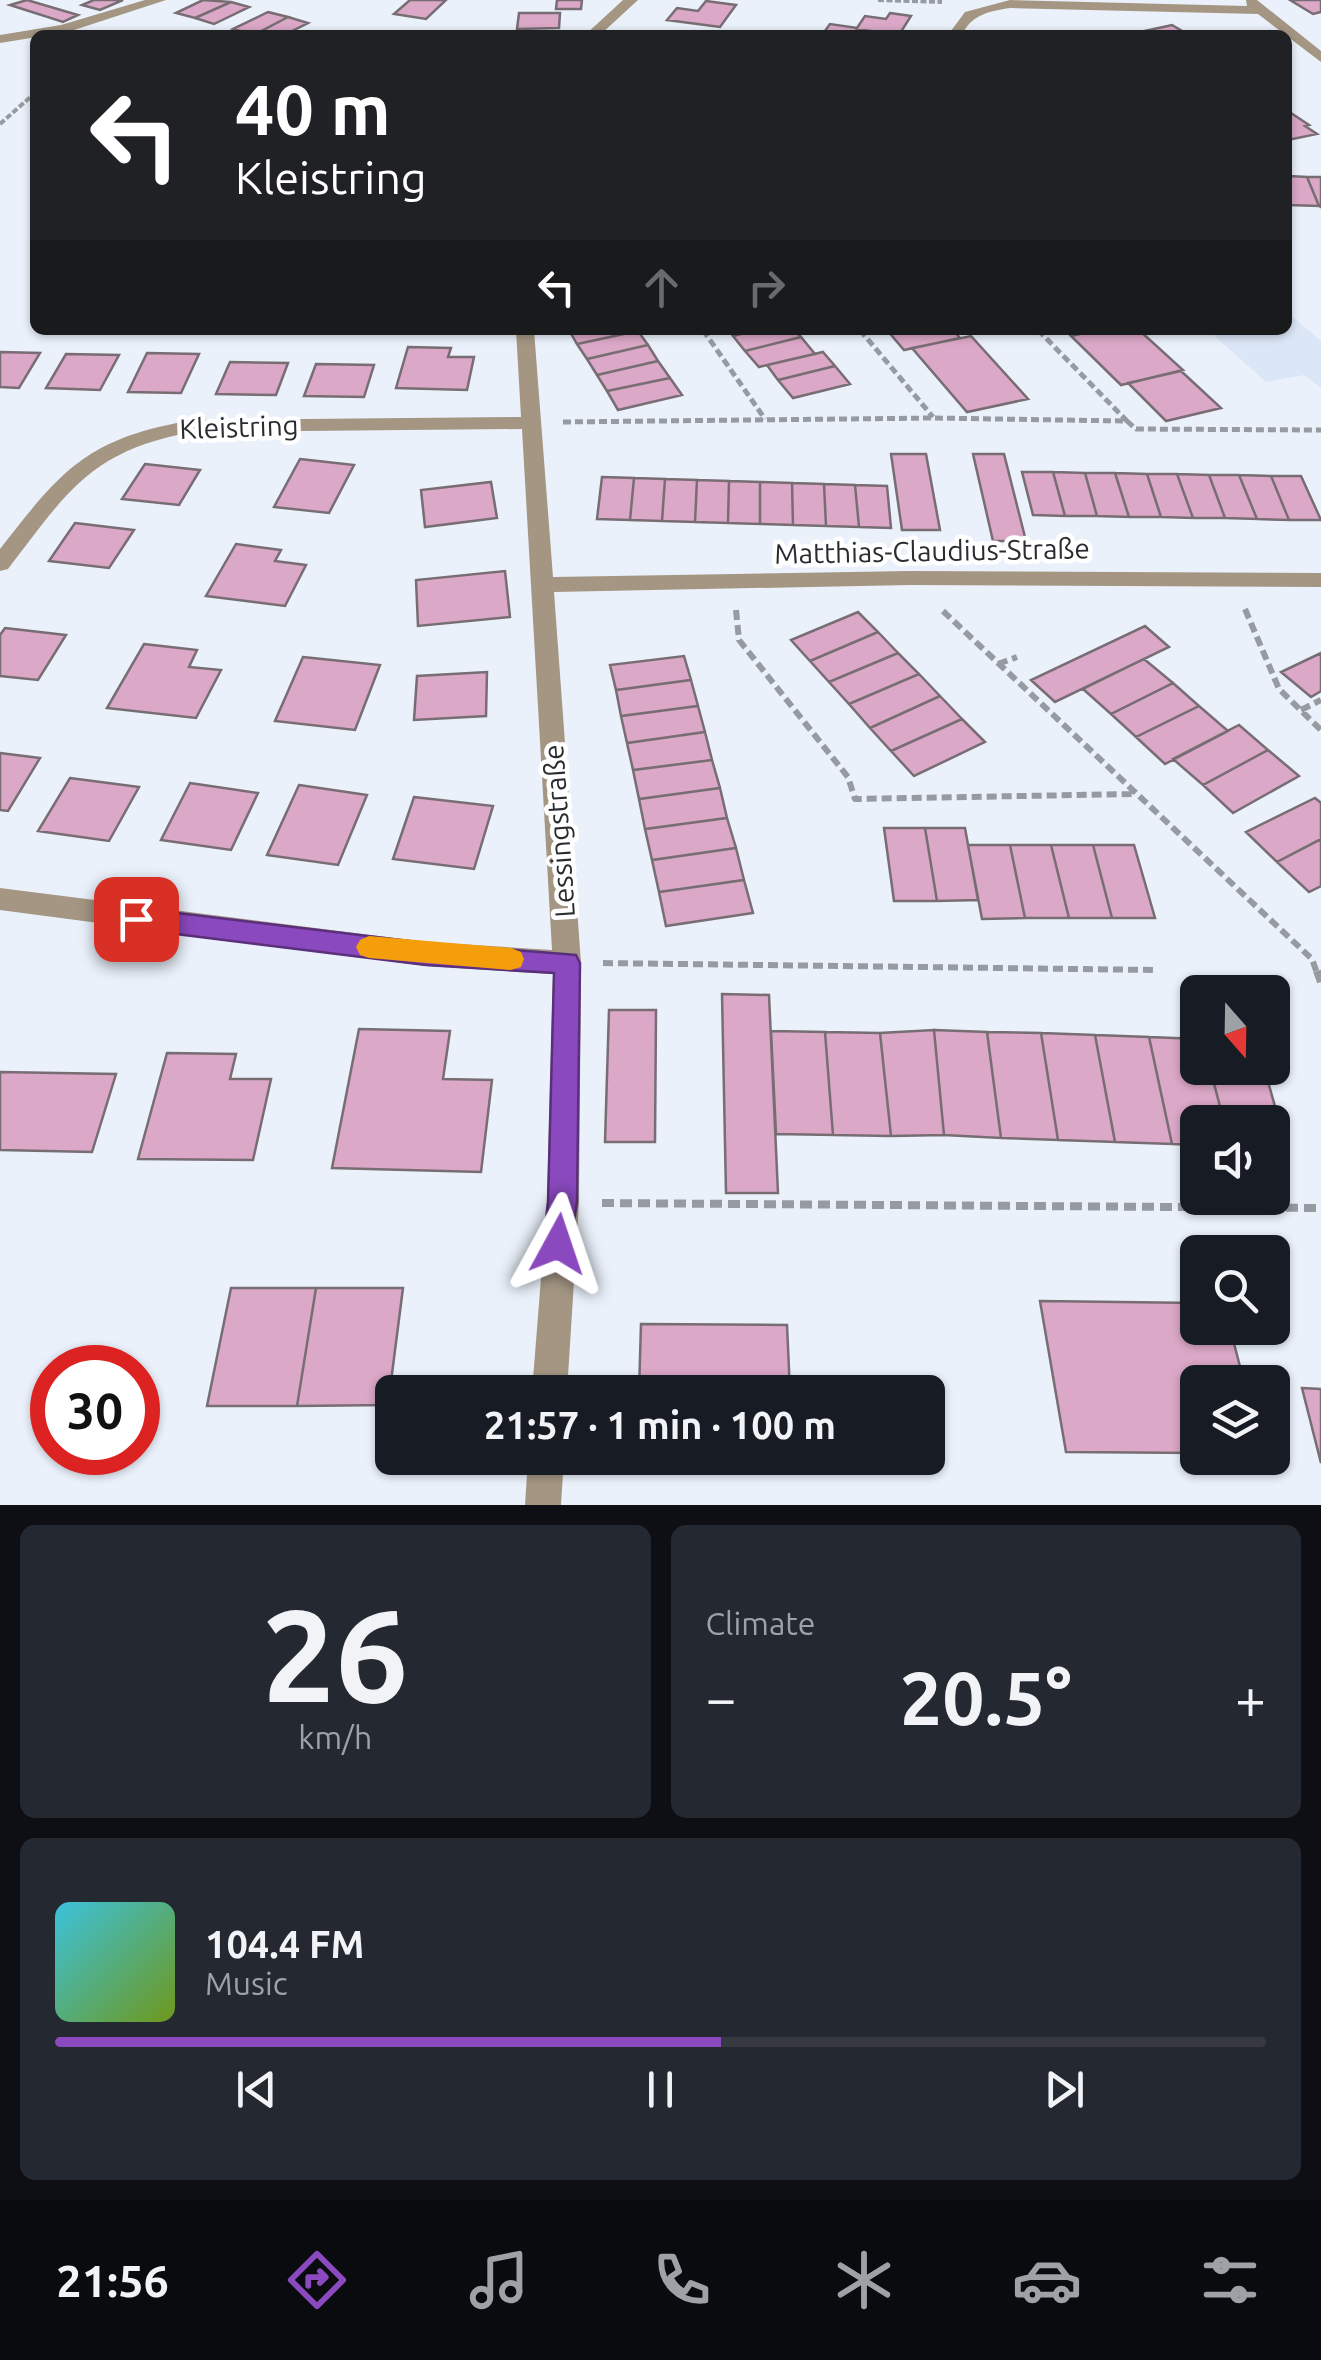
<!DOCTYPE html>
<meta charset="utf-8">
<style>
body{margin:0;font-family:Ubuntu,sans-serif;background:#242831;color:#f1f3f6;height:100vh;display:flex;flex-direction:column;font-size:38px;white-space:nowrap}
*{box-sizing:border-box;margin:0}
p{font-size:32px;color:#9ea1a6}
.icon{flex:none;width:55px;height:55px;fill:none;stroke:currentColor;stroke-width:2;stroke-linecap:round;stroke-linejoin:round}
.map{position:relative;height:1505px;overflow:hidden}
.panel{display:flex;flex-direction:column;gap:20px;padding:20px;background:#0d0f14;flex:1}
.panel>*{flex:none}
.hud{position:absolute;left:30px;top:30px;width:1262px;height:305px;border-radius:15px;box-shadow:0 2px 8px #0004;background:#202124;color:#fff;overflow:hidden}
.needle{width:65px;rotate:160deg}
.fabs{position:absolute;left:1180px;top:975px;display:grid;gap:20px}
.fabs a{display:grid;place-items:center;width:110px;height:110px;border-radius:15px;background:#171b24;box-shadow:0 2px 8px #0004;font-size:50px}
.speed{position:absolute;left:30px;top:1345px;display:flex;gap:20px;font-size:50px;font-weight:700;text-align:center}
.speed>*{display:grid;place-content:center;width:130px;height:130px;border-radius:50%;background:#171b24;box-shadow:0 2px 8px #0004;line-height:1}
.speed .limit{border:15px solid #d22;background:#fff;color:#111}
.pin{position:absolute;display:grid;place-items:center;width:85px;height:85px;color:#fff;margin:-42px;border-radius:20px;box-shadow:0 5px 15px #0006}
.me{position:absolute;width:110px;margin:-55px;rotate:5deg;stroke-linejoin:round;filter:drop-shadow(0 0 8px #0008)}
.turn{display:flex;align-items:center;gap:35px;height:210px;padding:0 40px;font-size:45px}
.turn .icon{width:130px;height:130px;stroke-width:2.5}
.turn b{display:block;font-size:70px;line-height:85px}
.lanes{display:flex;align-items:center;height:95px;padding:0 40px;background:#0003;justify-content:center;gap:50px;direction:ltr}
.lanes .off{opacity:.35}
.big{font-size:75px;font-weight:700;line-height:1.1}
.panel .tile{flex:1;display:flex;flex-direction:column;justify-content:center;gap:15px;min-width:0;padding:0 35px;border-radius:15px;background:#242831}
.panel .dial{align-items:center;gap:0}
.dial b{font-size:130px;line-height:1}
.song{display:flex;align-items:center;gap:30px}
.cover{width:120px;height:120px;border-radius:15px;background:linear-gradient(135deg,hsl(190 70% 55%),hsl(80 70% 35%))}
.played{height:10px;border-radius:5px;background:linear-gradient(90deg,#8a49be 55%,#363941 55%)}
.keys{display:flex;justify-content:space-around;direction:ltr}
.heat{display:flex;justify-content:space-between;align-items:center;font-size:55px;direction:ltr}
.panel .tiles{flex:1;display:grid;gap:20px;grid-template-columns:1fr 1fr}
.tile:last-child{grid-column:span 2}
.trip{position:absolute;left:375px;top:1375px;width:570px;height:100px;border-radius:15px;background:#171b24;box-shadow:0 2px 8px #0004;font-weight:700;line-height:100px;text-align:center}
.dock{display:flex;height:160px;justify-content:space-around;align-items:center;background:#090b0e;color:#9ea1a6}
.dock .icon{width:70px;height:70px}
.dock .active{color:#8a49be}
.dock b{font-size:45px;color:#f1f3f6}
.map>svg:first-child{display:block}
.built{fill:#dbe6f6}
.building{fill:#dba8c7;stroke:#776d73;stroke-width:2.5}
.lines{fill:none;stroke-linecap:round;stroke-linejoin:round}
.path-far3{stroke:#969ba2;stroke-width:4;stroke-dasharray:6 2.5;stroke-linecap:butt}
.path-far2{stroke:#969ba2;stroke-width:5;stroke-dasharray:8 4;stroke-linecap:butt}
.path-far1{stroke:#969ba2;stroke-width:6;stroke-dasharray:10 5;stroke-linecap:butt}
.path{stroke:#969ba2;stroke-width:8;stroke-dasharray:12 6;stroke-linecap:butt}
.minor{fill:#a49683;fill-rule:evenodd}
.route{fill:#8a49be;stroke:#5a2f7c;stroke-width:2.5}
.slow{fill:#f59e0b}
.labels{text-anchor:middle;stroke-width:9;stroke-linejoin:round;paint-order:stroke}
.street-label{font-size:28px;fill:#2a2c30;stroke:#fff}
</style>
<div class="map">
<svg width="1321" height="1505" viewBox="0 0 1321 1505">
<rect width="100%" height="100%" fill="#eaf1fb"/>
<path class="built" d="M 1288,313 L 1321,341 L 1321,388 L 1304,375 L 1266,382 L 1208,330 L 1288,330 Z"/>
<path class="building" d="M 27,0 L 78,15 L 63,22 L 10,5 Z
M 94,0 L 123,0 L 100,10 L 82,5 Z
M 203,0 L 231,2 L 195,18 L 176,13 Z
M 410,0 L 446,0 L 426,19 L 394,14 Z
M 557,0 L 582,0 L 581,9 L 556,9 Z
M 1290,0 L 1321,0 L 1321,12 L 1313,14 Z
M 706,1 L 736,5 L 720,27 L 667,20 L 677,8 L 698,11 Z
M 231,2 L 249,7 L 214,24 L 195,18 Z
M 268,12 L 288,17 L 254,35 L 233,29 Z
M 519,13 L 560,13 L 559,28 L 517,29 Z
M 890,13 L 911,16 L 899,35 L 857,29 L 853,35 L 822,35 L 830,24 L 857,28 L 865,16 L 886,19 Z
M 288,17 L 308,23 L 284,35 L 254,35 Z
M 1172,25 L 1189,35 L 1140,32 Z
M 1288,111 L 1309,125 L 1305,126 L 1317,134 L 1288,140 Z
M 1288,176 L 1307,177 L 1319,206 L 1288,205 Z
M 1307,177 L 1321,177 L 1321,207 L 1319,206 Z
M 569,330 L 637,330 L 638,331 L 577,344 Z
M 757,330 L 794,330 L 801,337 L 745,351 L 733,336 Z
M 887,330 L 953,330 L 960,338 L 904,350 Z
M 1098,330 L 1139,330 L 1183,370 L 1121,385 L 1071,336 Z
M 638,331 L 648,345 L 587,359 L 577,344 Z
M 971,336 L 1028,399 L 967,412 L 912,348 Z
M 801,337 L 815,354 L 759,367 L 745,351 Z
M 648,345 L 658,361 L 597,375 L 587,359 Z
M 408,347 L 451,348 L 448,357 L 474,357 L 467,390 L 396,388 Z
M 0,352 L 40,353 L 19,388 L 0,387 Z
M 823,352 L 835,366 L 778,380 L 767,365 Z
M 147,353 L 199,354 L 181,393 L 128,392 Z
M 66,354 L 119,355 L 100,390 L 46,388 Z
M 658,361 L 670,378 L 607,391 L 597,375 Z
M 230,362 L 288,363 L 276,395 L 216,394 Z
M 316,364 L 374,365 L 364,397 L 304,396 Z
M 835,366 L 850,384 L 793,398 L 778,380 Z
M 1181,371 L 1221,408 L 1166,421 L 1128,383 Z
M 670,378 L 682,395 L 618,410 L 607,391 Z
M 891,454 L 926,454 L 940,530 L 902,530 Z
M 973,454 L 1004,454 L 1026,541 L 993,541 Z
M 300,459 L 354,465 L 329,513 L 274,507 Z
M 145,464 L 200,470 L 179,505 L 122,499 Z
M 1022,472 L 1053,472 L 1065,516 L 1033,515 Z
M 1053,472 L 1085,473 L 1097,516 L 1065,516 Z
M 1085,473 L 1115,473 L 1129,517 L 1097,516 Z
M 1115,473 L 1147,474 L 1161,517 L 1129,517 Z
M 1147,474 L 1177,474 L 1193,518 L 1161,517 Z
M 1177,474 L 1209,475 L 1225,518 L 1193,518 Z
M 1209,475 L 1239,475 L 1257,519 L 1225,518 Z
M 1239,475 L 1271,476 L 1289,520 L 1257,519 Z
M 1271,476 L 1301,476 L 1321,520 L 1289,520 Z
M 602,477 L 634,478 L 630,520 L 597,519 Z
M 634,478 L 665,479 L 662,521 L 630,520 Z
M 665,479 L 697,480 L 695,522 L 662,521 Z
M 697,480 L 729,481 L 728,523 L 695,522 Z
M 729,481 L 760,482 L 760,524 L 728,523 Z
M 491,482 L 497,518 L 425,527 L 421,490 Z
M 760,482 L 792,483 L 793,525 L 760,524 Z
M 792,483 L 824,484 L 826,526 L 793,525 Z
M 824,484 L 855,485 L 859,527 L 826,526 Z
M 855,485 L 887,486 L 891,528 L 859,527 Z
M 75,523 L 134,530 L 109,568 L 49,561 Z
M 236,544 L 281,550 L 275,561 L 306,565 L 285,606 L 206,596 Z
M 505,571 L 510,617 L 418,626 L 416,580 Z
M 858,612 L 878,632 L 810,661 L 791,640 Z
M 1145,626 L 1169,647 L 1055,702 L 1031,680 Z
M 5,628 L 66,635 L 38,680 L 0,676 L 0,635 Z
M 878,632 L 898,653 L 829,682 L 810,661 Z
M 144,644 L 197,650 L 189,667 L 221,670 L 196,718 L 107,708 Z
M 898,653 L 919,674 L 849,704 L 829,682 Z
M 1321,653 L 1321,691 L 1311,697 L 1281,672 Z
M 684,656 L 691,680 L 616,690 L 610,665 Z
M 303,657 L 380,665 L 355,730 L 275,721 Z
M 1144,659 L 1173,683 L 1111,714 L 1083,689 Z
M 487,672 L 486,716 L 414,720 L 417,676 Z
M 919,674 L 940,696 L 870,728 L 849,704 Z
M 691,680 L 698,706 L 621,716 L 616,690 Z
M 1173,683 L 1199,706 L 1136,737 L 1111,714 Z
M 940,696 L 962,719 L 891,751 L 870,728 Z
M 698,706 L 705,732 L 627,743 L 621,716 Z
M 1199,706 L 1228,731 L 1165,764 L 1136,737 Z
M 962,719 L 985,742 L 914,776 L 891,751 Z
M 1239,725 L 1268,750 L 1203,785 L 1173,759 Z
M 705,732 L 712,760 L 633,770 L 627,743 Z
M 1268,750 L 1299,776 L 1233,813 L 1203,785 Z
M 0,753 L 40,758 L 8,811 L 0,810 Z
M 712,760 L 720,788 L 639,799 L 633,770 Z
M 70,778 L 139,787 L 109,841 L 38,831 Z
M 190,783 L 258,793 L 231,850 L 161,840 Z
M 299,785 L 367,795 L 338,865 L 267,855 Z
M 720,788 L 727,818 L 645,829 L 639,799 Z
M 414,797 L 493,806 L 474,869 L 393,859 Z
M 1315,798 L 1321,803 L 1321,839 L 1277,862 L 1246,832 Z
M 727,818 L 736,848 L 652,860 L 645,829 Z
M 884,828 L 925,828 L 937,901 L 894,901 Z
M 925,828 L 965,828 L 978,900 L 937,901 Z
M 1321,839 L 1321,886 L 1309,892 L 1277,862 Z
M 968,845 L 1010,845 L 1025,918 L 982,919 Z
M 1010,845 L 1051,845 L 1069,918 L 1025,918 Z
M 1051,845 L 1093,845 L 1112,918 L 1069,918 Z
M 1093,845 L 1134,845 L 1155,918 L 1112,918 Z
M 736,848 L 744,880 L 659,892 L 652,860 Z
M 744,880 L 753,913 L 666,926 L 659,892 Z
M 722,994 L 769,995 L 778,1193 L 726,1193 Z
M 609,1010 L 656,1010 L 655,1142 L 605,1142 Z
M 359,1029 L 450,1031 L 443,1079 L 492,1080 L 481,1172 L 332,1168 Z
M 934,1030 L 944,1135 L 891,1136 L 880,1033 Z
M 934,1030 L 987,1032 L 1001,1138 L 944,1135 Z
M 771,1031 L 825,1032 L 833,1135 L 776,1134 Z
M 825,1032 L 880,1033 L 891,1136 L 833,1135 Z
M 987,1032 L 1041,1033 L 1058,1140 L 1001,1138 Z
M 1041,1033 L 1095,1035 L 1115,1142 L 1058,1140 Z
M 1095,1035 L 1149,1037 L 1172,1144 L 1115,1142 Z
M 1149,1037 L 1198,1039 L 1198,1068 L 1210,1068 L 1224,1122 L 1198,1122 L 1198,1145 L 1172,1144 Z
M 167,1053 L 236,1054 L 230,1079 L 271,1079 L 253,1160 L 138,1159 Z
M 1210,1068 L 1264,1068 L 1287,1148 L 1272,1148 L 1272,1122 L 1224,1122 Z
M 0,1072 L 116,1074 L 92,1152 L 0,1150 Z
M 231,1288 L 316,1288 L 297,1406 L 207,1406 Z
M 316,1288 L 403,1288 L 388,1405 L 297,1406 Z
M 1040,1301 L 1198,1303 L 1198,1328 L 1230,1328 L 1244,1382 L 1198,1382 L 1198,1453 L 1066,1452 Z
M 641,1324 L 787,1325 L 790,1392 L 639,1392 Z
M 1302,1388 L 1321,1389 L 1321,1463 Z"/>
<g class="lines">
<path class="path-far3" d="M 878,0 L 942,2
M 0,124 L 35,93"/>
<path class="path-far2" d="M 703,330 L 765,419
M 860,330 L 933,417
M 1038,330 L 1127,421
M 563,422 L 934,418 L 1127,421 L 1136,429 L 1321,430"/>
<path class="path-far1" d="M 1245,609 L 1279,689 L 1321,730
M 736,610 L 739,640 L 848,777 L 855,799 L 1134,794
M 943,611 L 1312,959 L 1317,973
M 998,664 L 1017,657
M 1301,710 L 1321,700
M 603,963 L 1156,970"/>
<path class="path" d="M 1317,971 L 1321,982
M 602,1203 L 1321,1208"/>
<path class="minor" d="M 145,0 L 166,0 L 68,32 L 0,43 L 0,35 L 61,25 Z
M 623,0 L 638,0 L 600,35 L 585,35 Z
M 1010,0 L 1247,6 L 1246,0 L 1257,0 L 1321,51 L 1321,62 L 1258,14 L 1010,8 C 989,11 971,15 962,35 L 948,35 L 965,12 Z
M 516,330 L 534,330 L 553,577 L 910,571 L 1321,573 L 1321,587 L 910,585 L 554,592 L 581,963 L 579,1202 L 567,1392 L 532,1392 L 547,1202 L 553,974 L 426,966 L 0,910 L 0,888 L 426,942 L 552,950 L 522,429 L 193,432 C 91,450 67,492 8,569 L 0,571 L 0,549 C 63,468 88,438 193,420 L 521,417 Z
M 528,1458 L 564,1458 L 561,1505 L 525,1505 Z"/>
</g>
<path class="route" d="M 136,908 L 426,943 L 576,955 L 580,963 L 577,1202 L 569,1255 L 558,1259 L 548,1255 L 543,1244 L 548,1202 L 554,973 L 426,965 L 136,929 L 127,926 L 123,919 L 127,911 Z"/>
<path class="slow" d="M 369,936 L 511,948 L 521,952 L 524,959 L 521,967 L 511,970 L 369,958 L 360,955 L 356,947 L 360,940 Z"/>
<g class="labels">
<g class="street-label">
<text transform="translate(239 427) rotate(-2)" y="10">Kleistring</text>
<text transform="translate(932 551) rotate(-1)" y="10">Matthias-Claudius-Straße</text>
<text transform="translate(559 831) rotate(-94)" y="10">Lessingstraße</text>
</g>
</g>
</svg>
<div class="fabs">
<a><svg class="needle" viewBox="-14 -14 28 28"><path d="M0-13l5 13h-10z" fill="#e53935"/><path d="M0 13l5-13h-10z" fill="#9ea1a6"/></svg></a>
<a><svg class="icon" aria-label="sound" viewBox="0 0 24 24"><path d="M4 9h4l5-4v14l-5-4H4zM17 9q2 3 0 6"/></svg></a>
<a><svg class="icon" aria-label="search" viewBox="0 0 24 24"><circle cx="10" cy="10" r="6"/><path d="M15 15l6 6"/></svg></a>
<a><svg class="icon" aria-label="layers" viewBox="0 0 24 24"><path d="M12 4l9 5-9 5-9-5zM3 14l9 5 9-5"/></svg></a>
</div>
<div class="speed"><div class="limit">30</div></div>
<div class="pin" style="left:136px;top:919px;background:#d93025"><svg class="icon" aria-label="arrive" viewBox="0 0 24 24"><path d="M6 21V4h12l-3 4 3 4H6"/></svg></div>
<svg class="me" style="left:558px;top:1244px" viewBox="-20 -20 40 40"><path d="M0-17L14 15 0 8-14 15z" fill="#8a49be" stroke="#fff" stroke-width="4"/></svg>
<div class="trip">21:57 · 1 min · 100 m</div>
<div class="hud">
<div class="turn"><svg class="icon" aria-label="left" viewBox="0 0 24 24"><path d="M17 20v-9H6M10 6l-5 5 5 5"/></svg><div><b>40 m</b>Kleistring</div></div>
<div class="lanes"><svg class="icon" aria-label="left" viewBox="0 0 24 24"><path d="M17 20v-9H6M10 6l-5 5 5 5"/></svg><svg class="icon off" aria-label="ahead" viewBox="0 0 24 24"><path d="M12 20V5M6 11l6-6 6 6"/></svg><svg class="icon off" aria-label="right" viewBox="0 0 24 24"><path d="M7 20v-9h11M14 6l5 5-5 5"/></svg></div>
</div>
</div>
<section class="panel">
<div class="tiles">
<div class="tile dial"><b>26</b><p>km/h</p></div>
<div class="tile"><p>Climate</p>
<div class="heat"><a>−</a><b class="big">20.5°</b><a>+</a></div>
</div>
<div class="tile">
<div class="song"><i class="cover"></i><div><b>104.4 FM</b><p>Music</p></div></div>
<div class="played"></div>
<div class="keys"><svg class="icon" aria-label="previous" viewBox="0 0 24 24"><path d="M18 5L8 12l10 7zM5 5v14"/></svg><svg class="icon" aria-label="pause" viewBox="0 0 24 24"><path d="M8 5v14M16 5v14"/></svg><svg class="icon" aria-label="next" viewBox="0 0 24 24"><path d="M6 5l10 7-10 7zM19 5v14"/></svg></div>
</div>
</div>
</section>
<nav class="dock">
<b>21:56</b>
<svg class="icon active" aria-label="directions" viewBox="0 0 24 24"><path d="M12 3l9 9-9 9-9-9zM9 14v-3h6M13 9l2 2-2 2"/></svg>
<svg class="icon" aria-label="music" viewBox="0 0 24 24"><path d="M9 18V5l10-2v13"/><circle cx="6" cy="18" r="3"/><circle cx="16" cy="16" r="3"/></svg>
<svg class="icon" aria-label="phone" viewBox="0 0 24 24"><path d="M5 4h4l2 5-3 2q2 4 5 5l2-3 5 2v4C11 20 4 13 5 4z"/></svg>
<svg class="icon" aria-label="climate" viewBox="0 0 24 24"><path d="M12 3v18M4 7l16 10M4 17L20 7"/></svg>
<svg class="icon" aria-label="car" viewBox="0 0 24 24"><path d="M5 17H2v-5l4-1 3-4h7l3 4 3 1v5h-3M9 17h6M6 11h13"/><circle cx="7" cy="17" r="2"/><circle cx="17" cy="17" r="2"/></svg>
<svg class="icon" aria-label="filters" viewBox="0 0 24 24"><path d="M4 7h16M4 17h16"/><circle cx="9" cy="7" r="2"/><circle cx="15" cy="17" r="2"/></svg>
</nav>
